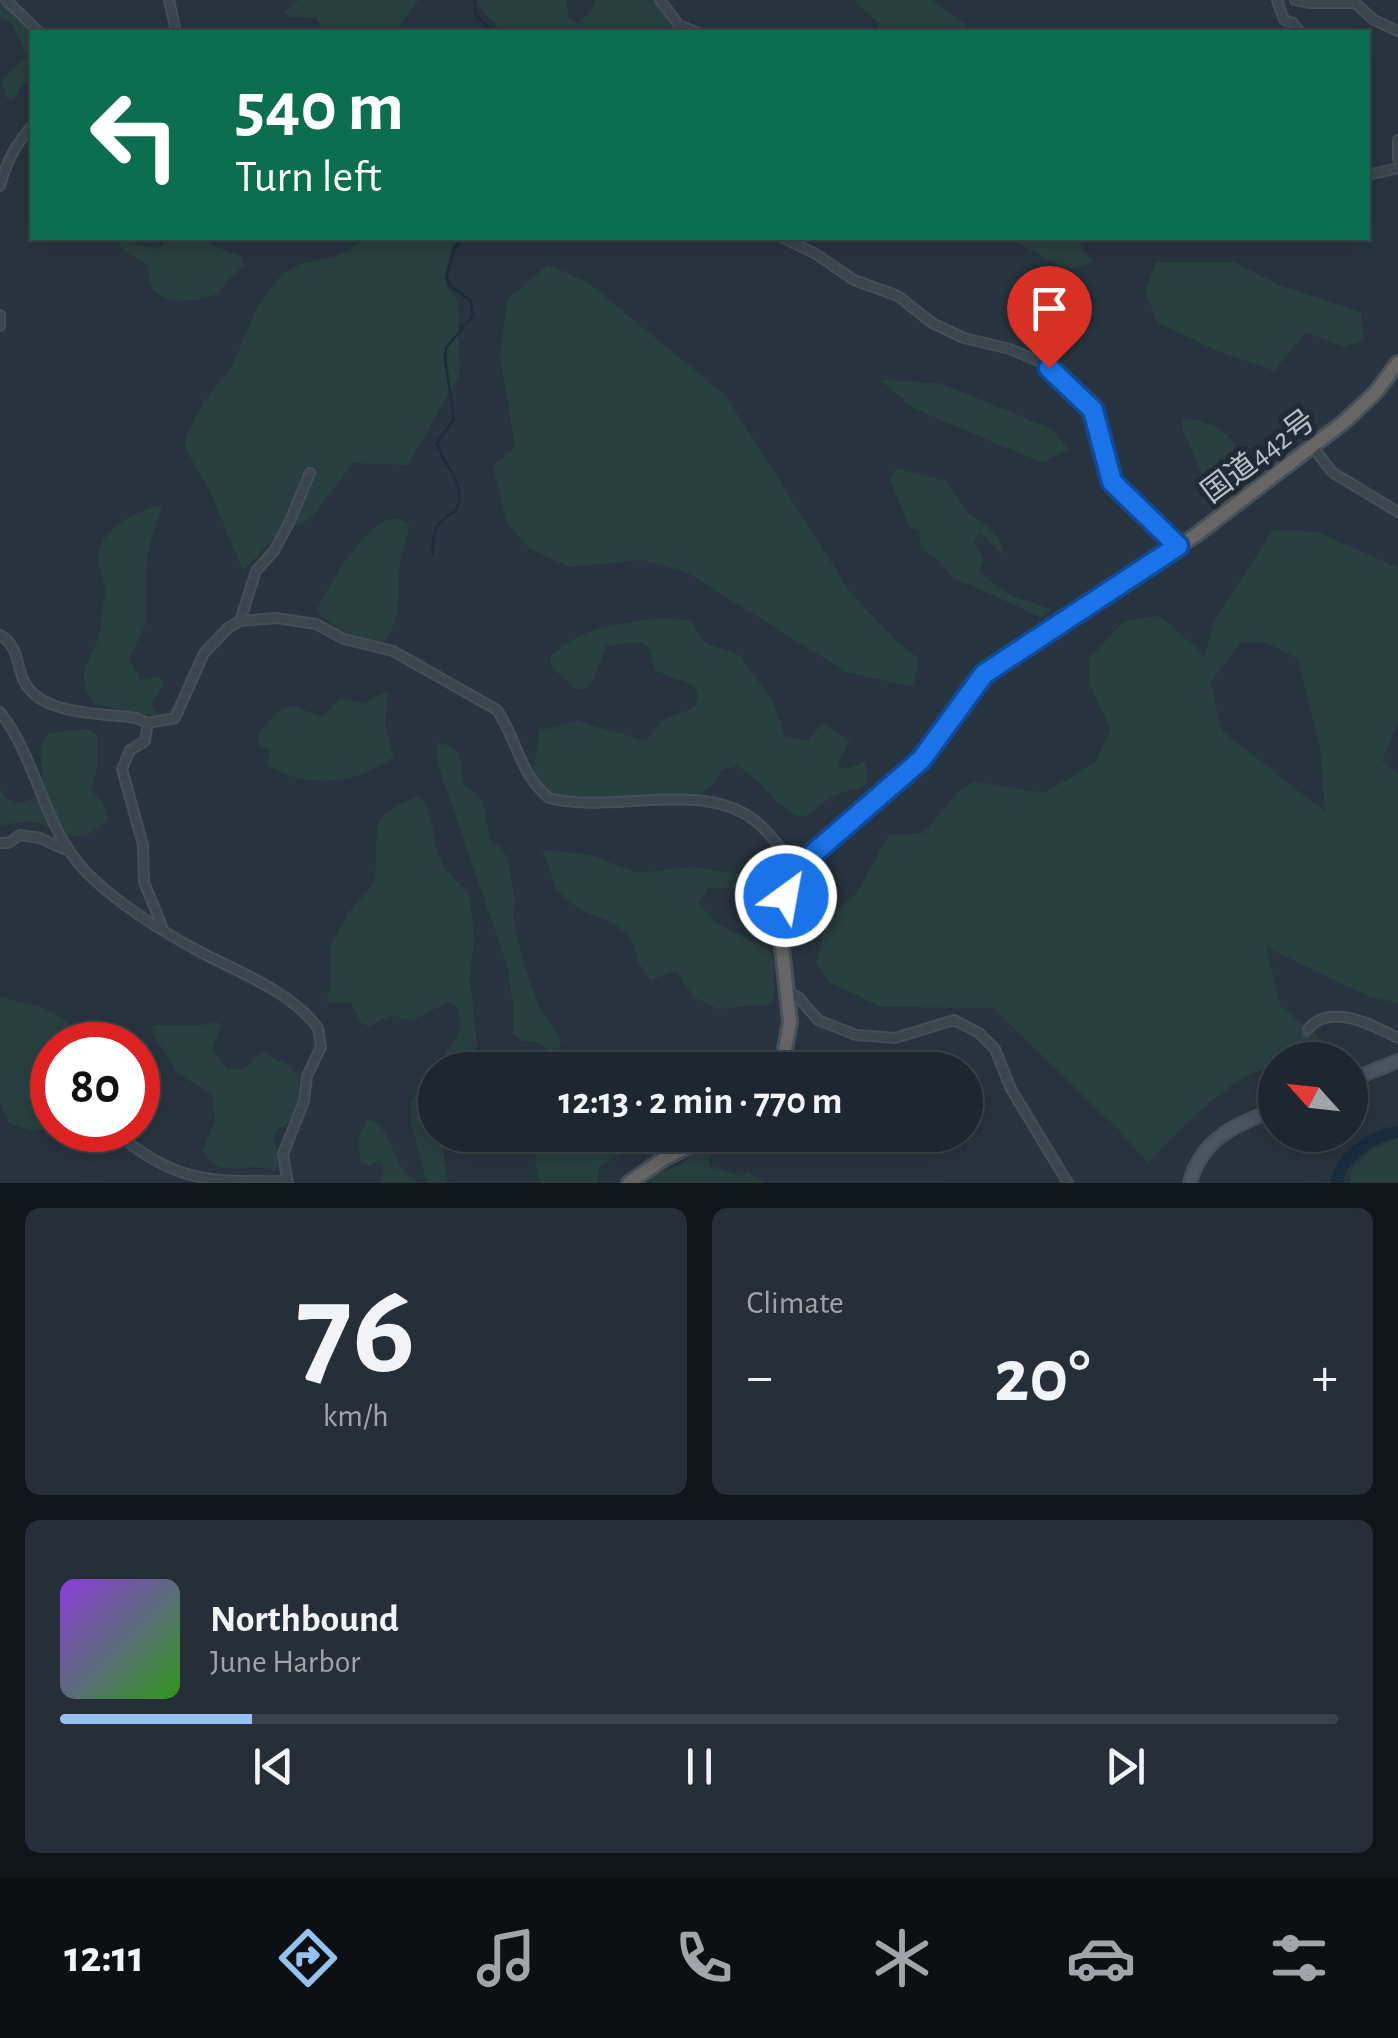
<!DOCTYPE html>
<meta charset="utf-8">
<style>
body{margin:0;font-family:"Alegreya Sans","Noto Sans JP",sans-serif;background:#262f37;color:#f1f3f6;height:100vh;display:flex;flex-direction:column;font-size:38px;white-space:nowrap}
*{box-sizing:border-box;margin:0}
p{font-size:32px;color:#a1a5aa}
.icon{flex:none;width:55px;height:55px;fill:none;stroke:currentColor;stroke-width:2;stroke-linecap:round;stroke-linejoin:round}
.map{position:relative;height:1183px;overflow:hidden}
.sheet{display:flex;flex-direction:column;gap:25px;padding:25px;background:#10151a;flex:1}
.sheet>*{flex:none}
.banner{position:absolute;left:30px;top:30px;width:1340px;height:210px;border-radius:0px;box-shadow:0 5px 25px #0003,0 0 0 2px #3c444b;background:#0b6e4f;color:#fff;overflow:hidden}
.needle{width:65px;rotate:297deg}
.fabs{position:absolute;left:1258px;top:1042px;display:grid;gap:20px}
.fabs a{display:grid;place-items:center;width:110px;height:110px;border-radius:50%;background:#1e272f;box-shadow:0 5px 25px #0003,0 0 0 2px #3c444b;font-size:50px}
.speed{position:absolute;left:30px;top:1022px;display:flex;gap:20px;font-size:50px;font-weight:700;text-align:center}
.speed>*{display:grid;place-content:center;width:130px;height:130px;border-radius:50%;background:#1e272f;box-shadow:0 5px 25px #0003,0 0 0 2px #3c444b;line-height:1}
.speed .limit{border:15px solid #d22;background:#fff;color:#111}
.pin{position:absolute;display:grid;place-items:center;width:85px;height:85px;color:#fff;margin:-102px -42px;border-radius:50% 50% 50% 0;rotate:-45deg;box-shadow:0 0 10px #0007}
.pin .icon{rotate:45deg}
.me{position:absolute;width:110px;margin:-55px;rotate:32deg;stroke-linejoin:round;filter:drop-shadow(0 0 8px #0008)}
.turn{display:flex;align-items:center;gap:35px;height:210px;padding:0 40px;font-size:45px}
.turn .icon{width:130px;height:130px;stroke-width:2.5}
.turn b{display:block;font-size:70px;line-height:85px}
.big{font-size:75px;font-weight:600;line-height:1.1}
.sheet .card{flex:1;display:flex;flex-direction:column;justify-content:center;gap:15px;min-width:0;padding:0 35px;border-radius:15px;background:#262f37}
.sheet .dial{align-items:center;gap:0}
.dial b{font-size:130px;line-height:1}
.song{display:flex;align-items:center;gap:30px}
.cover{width:120px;height:120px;border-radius:15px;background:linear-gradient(135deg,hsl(270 70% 55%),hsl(110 70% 35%))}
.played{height:10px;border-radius:5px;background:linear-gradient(90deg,#96c2f1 15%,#3c444b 15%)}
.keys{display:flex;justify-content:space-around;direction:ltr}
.heat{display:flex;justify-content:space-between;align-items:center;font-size:55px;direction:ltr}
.sheet .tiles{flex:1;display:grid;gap:25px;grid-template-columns:1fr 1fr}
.card:last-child{grid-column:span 2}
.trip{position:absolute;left:418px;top:1052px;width:565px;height:100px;border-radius:50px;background:#1e272f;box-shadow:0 5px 25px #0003,0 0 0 2px #3c444b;font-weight:600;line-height:100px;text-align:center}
.tab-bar{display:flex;height:160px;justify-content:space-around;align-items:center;background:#0c1013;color:#a1a5aa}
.tab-bar .icon{width:70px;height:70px}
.tab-bar .current{color:#96c2f1}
.tab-bar b{font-size:45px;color:#f1f3f6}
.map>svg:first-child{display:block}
.green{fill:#2a4040;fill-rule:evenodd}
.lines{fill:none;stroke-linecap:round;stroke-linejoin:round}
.stream{stroke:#1b2c3d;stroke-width:2.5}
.river{stroke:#1b2c3d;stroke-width:12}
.minor-tunnel{stroke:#3e4954;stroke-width:8;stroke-dasharray:8 4;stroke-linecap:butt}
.minor-casing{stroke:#454f59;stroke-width:12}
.secondary-casing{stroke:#454f59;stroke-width:16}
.trunk-casing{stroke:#47515a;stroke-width:18}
.minor{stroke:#3c464f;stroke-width:8}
.secondary{stroke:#4a5562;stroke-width:11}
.trunk{stroke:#686664;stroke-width:12}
.route-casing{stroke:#114b97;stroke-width:25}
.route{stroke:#1a73e8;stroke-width:18}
.labels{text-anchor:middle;stroke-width:10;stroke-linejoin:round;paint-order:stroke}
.street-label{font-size:30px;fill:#b8c1ca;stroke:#212b35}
</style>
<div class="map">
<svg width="1398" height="1183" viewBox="0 0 1398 1183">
<rect width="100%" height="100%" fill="#28343f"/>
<path class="green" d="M 0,0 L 9,4 L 32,35 L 32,78 L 20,88 L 12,102 L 7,99 L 1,80 L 28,56 L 11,23 L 0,16 Z
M 299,0 L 419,0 L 397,29 L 325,32 L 315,18 L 289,17 L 284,12 Z
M 479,0 L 566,0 L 569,18 L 577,23 L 589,13 L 596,0 L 662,0 L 669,19 L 699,27 L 702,32 L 502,32 L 480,8 Z
M 854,0 L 931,0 L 965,24 L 968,32 L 881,32 L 877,22 Z
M 162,238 L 201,238 L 216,247 L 241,256 L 245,265 L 228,279 L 219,293 C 200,301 168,307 153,289 C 148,283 149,272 147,265 L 120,248 L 119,240 L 159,249 L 163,245 Z
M 367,238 L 459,238 L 450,251 L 446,274 L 446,284 L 458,302 L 460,374 L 408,465 L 353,463 L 312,517 L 303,523 L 282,529 L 243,571 L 211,493 L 185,448 L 186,437 L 203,403 L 232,367 L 256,309 L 281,275 L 300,264 L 340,255 Z
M 1008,238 L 1075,238 L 1094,262 L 1067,270 Z
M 1156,262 L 1233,262 L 1281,286 L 1361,312 L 1364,340 L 1344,347 L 1306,332 L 1274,371 L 1213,349 L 1158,323 L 1145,292 Z
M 548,265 L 586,281 L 726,396 L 850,592 L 897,642 L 918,658 L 914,687 L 846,672 L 686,572 L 642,560 L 569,567 L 530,549 L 507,523 L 493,466 L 515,447 L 500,358 L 507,300 Z
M 880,380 L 940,383 L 1052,429 L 1068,449 L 1043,463 L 913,408 Z
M 1182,419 C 1227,420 1240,448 1255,485 L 1213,512 L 1203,501 L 1209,491 L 1183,430 Z
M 896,468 L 947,481 C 953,490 958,500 965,508 C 983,529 996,524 1005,556 L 981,533 L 973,542 L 984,560 L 979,570 C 1003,596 1020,599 1053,609 L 1041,617 L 954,578 L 937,559 L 921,548 L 919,531 L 910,528 L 890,479 Z
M 162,505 L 150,542 L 146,570 L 146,624 L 129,659 L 141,680 L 157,676 L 165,682 L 151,705 L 159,715 L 135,714 L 94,703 C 73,675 89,665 98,639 C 99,636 104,598 105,593 C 106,575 91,560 103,541 C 117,520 139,511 162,505 Z
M 396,518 L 409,524 C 409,538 402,550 400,564 C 397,593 403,618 384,642 C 357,640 334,631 317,610 C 330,583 365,521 396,518 Z
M 1273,530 L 1318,532 L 1398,568 L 1398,723 L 1382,761 L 1398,773 L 1398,1003 L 1370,997 L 1266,947 L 1281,1007 L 1342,1055 L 1311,1060 L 1275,1060 L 1275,1066 C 1231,1073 1179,1131 1148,1163 L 1117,1128 L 993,1008 L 880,1007 L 829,982 L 816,962 L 828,917 L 857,893 L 889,835 L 924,833 L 957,793 L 973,781 L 1045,793 L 1095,762 L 1111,729 L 1089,684 L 1089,659 L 1124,621 L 1160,616 L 1205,656 L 1214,621 ZM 1241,642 L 1266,642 L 1298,659 L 1320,747 L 1325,812 L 1221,730 L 1211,682 Z
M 665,618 L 690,621 L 705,642 L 740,656 L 772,700 L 785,736 L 807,741 L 822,724 L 850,740 L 839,761 L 840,767 L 845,769 L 864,762 C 877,794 853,787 835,795 C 822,801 815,813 801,817 C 775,808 762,779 737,766 L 722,770 L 713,784 L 699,795 L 562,799 L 543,789 L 533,774 L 539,731 L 578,720 C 600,730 622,732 644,741 C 653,736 654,728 661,722 C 677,709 700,716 698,691 L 691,684 L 656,671 L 648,647 L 639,642 L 606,646 L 592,683 L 584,689 L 576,689 L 552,668 L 550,657 C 578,627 626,622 665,618 Z
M 383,692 L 388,693 L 385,725 L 394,756 C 361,785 303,789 267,765 L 270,750 L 260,745 L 258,734 L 274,715 L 291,705 L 322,717 L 340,699 L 364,703 Z
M 90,729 L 97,735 L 97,769 L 91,789 L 104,805 L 108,820 C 77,847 72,835 41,824 C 28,820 13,823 0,826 L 0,788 L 3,795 L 16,804 L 44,796 L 40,748 L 48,733 Z
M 437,742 L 452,747 L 459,754 L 464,784 L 483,801 L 490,841 L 503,850 L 508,859 L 515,903 L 513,918 L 525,968 L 539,1007 L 561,1040 L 558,1056 L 537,1043 L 520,1040 L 513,1034 L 513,1004 L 506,962 L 437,762 Z
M 417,795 C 434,807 432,838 439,857 C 447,876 459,881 470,896 L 474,938 L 470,977 L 477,1046 L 463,1070 L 435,1070 L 435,1135 L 448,1135 L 442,1145 L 448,1183 L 427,1183 L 411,1123 L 410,1103 L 458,1035 L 461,1025 L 459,1009 L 451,1002 L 446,1003 L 411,1021 L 391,1015 L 369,1027 L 360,1022 L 351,1002 L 326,1002 L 331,985 L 330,946 L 349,912 L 375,882 L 377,825 L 387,812 Z
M 542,850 L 590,855 L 638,873 L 690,867 L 766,877 L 764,888 L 709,888 L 699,903 L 716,923 L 768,949 L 773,957 L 775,994 L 772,1004 L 718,1009 L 694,997 L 676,971 L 651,980 L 638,962 L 635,947 L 627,933 L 610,921 L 580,910 L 557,890 Z
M 0,997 L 41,1007 L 68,1022 L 72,1045 L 52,1045 L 51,1128 L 31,1131 L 9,1123 L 0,1100 Z
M 216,1022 L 221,1024 L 212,1049 L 228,1069 L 244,1069 L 261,1052 C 270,1057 282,1061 290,1067 C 307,1082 297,1114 284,1127 L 279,1127 L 273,1136 L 280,1161 L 275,1171 C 246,1159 221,1183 203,1151 L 215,1121 L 212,1095 L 177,1073 L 150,1028 L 155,1025 L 202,1025 Z
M 367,1120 C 390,1123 391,1156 405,1172 C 409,1176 414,1179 418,1183 L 381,1183 L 384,1169 L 380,1160 L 371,1166 L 361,1162 L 358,1140 Z
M 1398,1138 L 1398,1183 L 1350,1183 C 1351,1156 1376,1147 1398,1138 Z
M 541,1139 L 566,1145 L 613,1144 L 628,1150 L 600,1166 L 597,1183 L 542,1183 C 533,1171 534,1152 541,1139 Z
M 711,1140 L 716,1142 L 708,1162 L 710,1166 L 740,1176 L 748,1172 L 765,1183 L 653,1183 L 651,1177 L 681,1164 Z"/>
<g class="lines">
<path class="stream" d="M 474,0 L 476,15 L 493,32
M 433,555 C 433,545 432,532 439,524 C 449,511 461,515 459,494 C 458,473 441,462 437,443 L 454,419 L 445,359 L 446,348 L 473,316 L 470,300 L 452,287 L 446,278 L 455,248 L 462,238"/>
<path class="river" d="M 1337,1183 C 1339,1158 1374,1134 1398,1132"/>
<path class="minor-tunnel" d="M 1297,1060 L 1308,1029"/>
<g class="minor-casing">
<path id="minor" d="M 6,0 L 39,32
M 169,0 L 176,32
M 660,0 L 679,25 L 697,32
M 1277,0 L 1284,20 L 1293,23 L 1300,32
M 1295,0 L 1309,3 L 1355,3 L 1374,20 L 1398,31
M 1398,140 L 1398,159
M 1368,175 L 1398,168
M 0,186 C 7,161 15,145 32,126
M 783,238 L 816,254 L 854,280 L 898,296 L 932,323 L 964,338 L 1010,349 L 1043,363 L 1093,410 L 1112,482 L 1178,546
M 0,315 L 0,326
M 1313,447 L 1332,472 L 1398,512
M 240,621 L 256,571 L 274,551 L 290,521 L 310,473
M 0,635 C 20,647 15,664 25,683 C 43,716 104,713 136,718 L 148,723 L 175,718 L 204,653 L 228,628 L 240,621 L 276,618 L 316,624 L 344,639 L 393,651 L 497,710 C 517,739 520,775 549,798 C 616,815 706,777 759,824 C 774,837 786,856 799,871
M 0,712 C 39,762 42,827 88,874 C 120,905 163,932 202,953 C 241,973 291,992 318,1028 L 321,1047 L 307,1076 L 304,1101 L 283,1154 L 288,1183
M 148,723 L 145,741 L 130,750 L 122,769 L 143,845 L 144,882 L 162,926
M 0,843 L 8,843 L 20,835 L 40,838 L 64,849
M 786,990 L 799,998 L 818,1020 L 856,1035 L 895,1038 L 954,1020 L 979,1033 L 995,1049 L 1011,1089 L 1068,1183
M 1308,1029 C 1330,1002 1373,1025 1398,1038
M 112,1130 C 177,1183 207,1182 287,1181"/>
</g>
<g class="secondary-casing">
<path id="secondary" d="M 1350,1080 L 1398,1061
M 1190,1183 C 1201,1139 1236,1124 1275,1110"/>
</g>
<g class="trunk-casing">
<path id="trunk" d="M 777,1070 L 784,1054 L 790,1022 L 780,929 L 786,896 L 806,862 L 921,760 L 984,674 L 1196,535 L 1344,422 L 1376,392 L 1398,363
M 629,1183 L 662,1160 L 710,1135"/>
</g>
<use href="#minor" class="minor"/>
<use href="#secondary" class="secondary"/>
<use href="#trunk" class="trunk"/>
</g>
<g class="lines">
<g class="route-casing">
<path id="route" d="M 786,896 L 799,872 L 814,853 L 921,760 L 984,674 L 1178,546 L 1112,482 L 1093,410 L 1049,368"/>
</g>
<use href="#route" class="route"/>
</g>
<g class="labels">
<g class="street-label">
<text transform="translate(1258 456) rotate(-37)" y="10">国道442号</text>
</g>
</g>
</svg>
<div class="fabs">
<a><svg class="needle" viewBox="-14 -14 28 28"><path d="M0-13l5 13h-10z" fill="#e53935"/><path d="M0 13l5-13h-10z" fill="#a1a5aa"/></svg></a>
</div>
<div class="speed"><div class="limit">80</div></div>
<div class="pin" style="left:1049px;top:368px;background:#d93025"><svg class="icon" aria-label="arrive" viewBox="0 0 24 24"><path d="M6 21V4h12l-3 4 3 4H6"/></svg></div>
<svg class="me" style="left:786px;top:896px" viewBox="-20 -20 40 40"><circle r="17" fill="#1a73e8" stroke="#fff" stroke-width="3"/><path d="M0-11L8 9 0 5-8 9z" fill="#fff"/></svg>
<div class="trip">12:13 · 2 min · 770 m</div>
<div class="banner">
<div class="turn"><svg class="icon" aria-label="left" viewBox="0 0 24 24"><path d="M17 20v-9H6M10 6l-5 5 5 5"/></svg><div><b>540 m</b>Turn left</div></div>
</div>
</div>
<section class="sheet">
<div class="tiles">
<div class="card dial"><b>76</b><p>km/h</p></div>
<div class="card"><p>Climate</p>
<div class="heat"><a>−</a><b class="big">20°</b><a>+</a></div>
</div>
<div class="card">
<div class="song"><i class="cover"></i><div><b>Northbound</b><p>June Harbor</p></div></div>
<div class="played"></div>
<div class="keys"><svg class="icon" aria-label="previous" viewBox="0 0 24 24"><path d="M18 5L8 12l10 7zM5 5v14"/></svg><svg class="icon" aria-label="pause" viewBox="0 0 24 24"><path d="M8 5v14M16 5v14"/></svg><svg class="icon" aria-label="next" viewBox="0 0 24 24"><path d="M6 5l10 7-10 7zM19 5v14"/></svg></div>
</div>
</div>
</section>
<nav class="tab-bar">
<b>12:11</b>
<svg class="icon current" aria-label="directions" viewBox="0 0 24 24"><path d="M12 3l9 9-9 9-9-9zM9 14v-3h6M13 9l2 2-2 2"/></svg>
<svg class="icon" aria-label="music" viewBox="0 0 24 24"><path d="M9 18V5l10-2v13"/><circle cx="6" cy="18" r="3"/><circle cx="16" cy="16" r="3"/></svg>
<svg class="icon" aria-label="phone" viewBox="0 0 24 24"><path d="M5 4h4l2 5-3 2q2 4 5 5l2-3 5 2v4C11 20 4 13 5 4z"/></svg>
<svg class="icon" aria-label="climate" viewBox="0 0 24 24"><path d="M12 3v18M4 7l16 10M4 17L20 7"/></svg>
<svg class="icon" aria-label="car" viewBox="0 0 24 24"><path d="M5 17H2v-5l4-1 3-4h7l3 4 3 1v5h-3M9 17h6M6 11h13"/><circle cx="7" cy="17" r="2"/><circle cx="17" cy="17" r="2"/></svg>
<svg class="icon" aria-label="filters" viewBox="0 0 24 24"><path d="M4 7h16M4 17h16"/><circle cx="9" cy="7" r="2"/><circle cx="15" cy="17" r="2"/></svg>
</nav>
